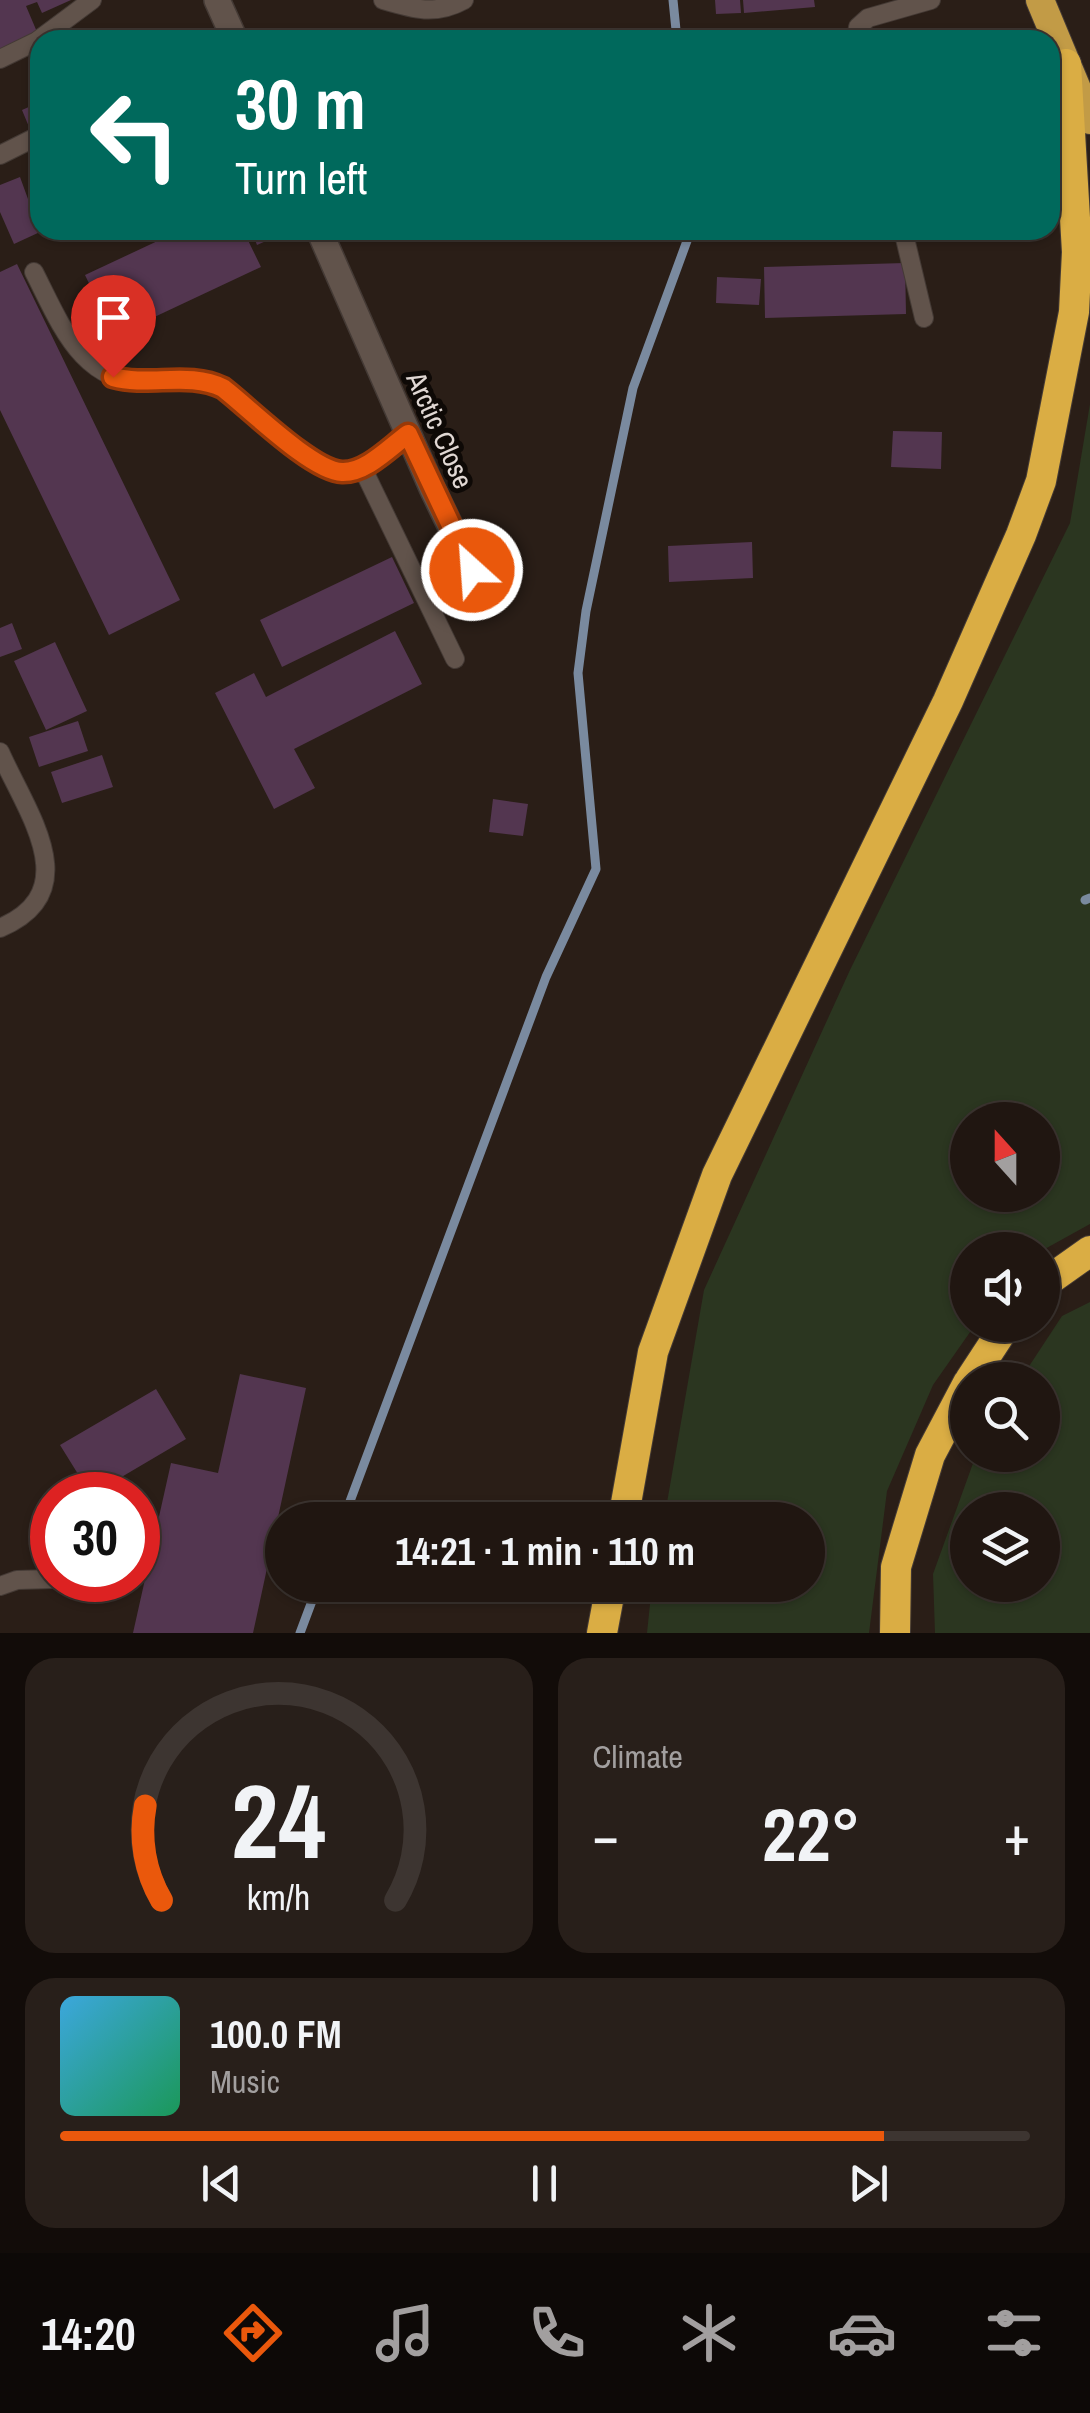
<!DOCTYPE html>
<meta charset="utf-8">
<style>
body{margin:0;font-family:"Archivo Narrow",sans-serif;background:#281f1a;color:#f1f3f6;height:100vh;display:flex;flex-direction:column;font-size:38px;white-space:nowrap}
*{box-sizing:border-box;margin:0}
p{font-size:32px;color:#a29f9f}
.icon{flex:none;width:55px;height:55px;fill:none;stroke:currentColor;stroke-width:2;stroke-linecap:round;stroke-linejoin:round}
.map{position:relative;height:1633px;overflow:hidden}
.details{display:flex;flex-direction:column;gap:25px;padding:25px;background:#120c09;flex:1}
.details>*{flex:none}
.top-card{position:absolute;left:30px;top:30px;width:1030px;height:210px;border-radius:30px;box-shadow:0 2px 8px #0004,0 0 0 2px #3d3531;background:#00695c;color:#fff;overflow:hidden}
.needle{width:65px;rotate:339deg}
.fabs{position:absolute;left:950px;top:1102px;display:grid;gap:20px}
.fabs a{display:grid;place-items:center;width:110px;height:110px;border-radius:50%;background:#201611;box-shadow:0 2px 8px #0004,0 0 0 2px #3d3531;font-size:50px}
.speed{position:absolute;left:30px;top:1472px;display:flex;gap:20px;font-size:50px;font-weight:700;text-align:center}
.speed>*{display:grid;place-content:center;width:130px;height:130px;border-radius:50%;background:#201611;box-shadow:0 2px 8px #0004,0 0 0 2px #3d3531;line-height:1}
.speed .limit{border:15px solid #d22;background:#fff;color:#111}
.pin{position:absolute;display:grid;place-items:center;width:85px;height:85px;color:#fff;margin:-102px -42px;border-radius:50% 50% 50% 0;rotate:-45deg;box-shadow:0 0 10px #0007}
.pin .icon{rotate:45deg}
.me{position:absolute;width:110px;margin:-55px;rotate:334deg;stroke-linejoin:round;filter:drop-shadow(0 0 8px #0008)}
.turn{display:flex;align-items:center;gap:35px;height:210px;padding:0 40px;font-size:45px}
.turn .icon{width:130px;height:130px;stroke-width:2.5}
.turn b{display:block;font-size:70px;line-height:85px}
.big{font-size:75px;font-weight:800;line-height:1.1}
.details .widget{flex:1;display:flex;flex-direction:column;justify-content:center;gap:15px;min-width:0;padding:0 35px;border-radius:30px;background:#281f1a}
.details .dial{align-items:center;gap:0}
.dial svg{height:260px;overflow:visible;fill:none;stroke:#3d3531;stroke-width:7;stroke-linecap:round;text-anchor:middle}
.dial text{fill:#f1f3f6;stroke:none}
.song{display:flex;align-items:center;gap:30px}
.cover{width:120px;height:120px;border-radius:15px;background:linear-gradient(135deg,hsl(200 70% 55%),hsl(150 70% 35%))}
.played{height:10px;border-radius:5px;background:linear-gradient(90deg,#ea580c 85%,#3d3531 85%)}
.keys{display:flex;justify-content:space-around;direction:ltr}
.heat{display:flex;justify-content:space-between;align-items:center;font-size:55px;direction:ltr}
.details .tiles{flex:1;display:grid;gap:25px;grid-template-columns:1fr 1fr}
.widget:last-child{grid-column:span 2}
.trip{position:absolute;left:265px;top:1502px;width:560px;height:100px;border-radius:50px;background:#201611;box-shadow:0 2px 8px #0004,0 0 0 2px #3d3531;font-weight:800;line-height:100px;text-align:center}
.tab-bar{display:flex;height:160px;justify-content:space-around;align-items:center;background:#0d0907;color:#a29f9f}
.tab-bar .icon{width:70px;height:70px}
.tab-bar .current{color:#ea580c}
.tab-bar b{font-size:45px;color:#f1f3f6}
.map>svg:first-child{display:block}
.green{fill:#2b3620;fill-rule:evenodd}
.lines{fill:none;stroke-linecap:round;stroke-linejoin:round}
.stream{stroke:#7a8a9f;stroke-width:9}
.building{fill:#533650}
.service-casing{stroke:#443a35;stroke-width:20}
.minor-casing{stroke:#443a35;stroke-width:28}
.trunk-casing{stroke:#443a35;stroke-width:30}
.motorway-casing{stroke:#443a35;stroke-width:32}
.service{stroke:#61534b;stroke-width:18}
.minor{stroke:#61534b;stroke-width:25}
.trunk{stroke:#c29b46;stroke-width:28}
.motorway{stroke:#daad44;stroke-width:30}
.route-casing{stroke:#983908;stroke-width:25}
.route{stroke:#ea580c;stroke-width:18}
.labels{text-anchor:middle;stroke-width:10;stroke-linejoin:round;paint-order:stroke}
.street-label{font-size:28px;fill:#e1d8d4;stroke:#0e0906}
</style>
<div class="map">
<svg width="1090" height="1633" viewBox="0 0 1090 1633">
<rect width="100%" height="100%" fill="#2a1e17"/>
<path class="green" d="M 1090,404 L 1090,1224 L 1043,1250 L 968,1250 L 968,1325 L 975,1325 L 933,1385 L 887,1491 L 869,1633 L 647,1633 L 652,1585 L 808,1585 L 808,1520 L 664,1520 L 704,1290 L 850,970 L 1070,523 ZM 968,1120 L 1042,1120 L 1042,1195 L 968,1195 Z
M 1090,1302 L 1090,1633 L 935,1633 L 933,1574 L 976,1455 L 1042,1455 L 1042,1380 L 1020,1380 L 1062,1316 ZM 968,1510 L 1042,1510 L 1042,1585 L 968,1585 Z"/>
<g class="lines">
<path class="stream" d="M 673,0 L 677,40
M 1085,900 L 1090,898
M 343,1520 L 546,977 L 596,869 L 578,673 L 586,611 L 633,388 L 691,230
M 300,1633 L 318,1585"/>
</g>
<path class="building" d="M 0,0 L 71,0 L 42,13 L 37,2 L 26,6 L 40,39 L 0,56 Z
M 715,0 L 740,0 L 741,13 L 716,14 Z
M 743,0 L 814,0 L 815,7 L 744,13 Z
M 826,32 L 826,40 L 765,40 L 765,35 Z
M 40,102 L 40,136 L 34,139 L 22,110 Z
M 20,177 L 40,232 L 14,244 L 0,212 L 0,185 Z
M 181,230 L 243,230 L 261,267 L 114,336 L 85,275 Z
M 251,230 L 283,230 L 284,233 L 257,245 Z
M 905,263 L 906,314 L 765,318 L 764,267 Z
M 17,264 L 180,600 L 109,635 L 0,410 L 0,272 Z
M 717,277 L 761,279 L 759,305 L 716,303 Z
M 893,431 L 942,432 L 941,469 L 891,467 Z
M 752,542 L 753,578 L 669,582 L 668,546 Z
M 392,557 L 414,603 L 282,667 L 260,620 Z
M 12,623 L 22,649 L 0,657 L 0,628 Z
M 395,631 L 422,684 L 294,749 L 315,788 L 274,809 L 215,693 L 254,673 L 266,697 Z
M 55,642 L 87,711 L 46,730 L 14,661 Z
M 78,721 L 88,751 L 39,767 L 29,737 Z
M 102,755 L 113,787 L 62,803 L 51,772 Z
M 493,799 L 528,804 L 523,836 L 489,832 Z
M 240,1374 L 306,1388 L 253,1633 L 133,1633 L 171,1463 L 218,1473 Z
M 156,1389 L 186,1439 L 91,1495 L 60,1445 Z"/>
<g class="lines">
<g class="service-casing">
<path id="service" d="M 383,0 C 413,9 435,16 464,0
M 856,40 L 858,27 L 868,18 L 931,0
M 0,59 L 37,41 L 92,0
M 0,155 L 40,135
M 903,230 L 924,318
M 34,272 C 61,325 83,387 153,382 C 178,380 200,376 223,387 C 248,407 312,471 342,472 C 366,473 390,447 408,434
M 362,467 L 455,659
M 0,752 C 27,813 87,891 0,928
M 0,1586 L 17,1580 L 52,1579"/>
</g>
<g class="minor-casing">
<path id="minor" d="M 217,0 L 235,40
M 319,230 L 432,488 L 485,598"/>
</g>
<g class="trunk-casing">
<path id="trunk" d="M 1040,0 L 1090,120"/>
</g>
<g class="motorway-casing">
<path id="motorway" d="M 1042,1285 L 1090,1251
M 970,1380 L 1006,1325
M 623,1520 L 653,1352 L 717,1175 L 948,701 L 1021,535 L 1041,481 L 1074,312 L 1077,252 L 1066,64
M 602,1633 L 611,1585
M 895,1633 L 896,1567 L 930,1455 L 968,1383"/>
</g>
<use href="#service" class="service"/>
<use href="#minor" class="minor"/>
<use href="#trunk" class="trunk"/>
<use href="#motorway" class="motorway"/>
</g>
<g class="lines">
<g class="route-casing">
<path id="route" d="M 113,377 C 149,387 189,371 223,388 C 248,407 312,471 342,472 C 366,473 390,447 408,434 L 472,570"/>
</g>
<use href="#route" class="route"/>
</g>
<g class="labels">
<g class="street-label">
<text transform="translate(440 430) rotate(66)" y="10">Arctic Close</text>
</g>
</g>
</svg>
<div class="fabs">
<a><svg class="needle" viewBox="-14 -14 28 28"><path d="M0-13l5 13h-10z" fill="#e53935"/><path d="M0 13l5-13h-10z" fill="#a29f9f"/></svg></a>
<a><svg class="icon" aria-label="sound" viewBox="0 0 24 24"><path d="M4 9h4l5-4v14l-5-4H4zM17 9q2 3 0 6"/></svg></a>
<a><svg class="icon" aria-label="search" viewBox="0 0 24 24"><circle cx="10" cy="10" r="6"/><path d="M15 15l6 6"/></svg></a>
<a><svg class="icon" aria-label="layers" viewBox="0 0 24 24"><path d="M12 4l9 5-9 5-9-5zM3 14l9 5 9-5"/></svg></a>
</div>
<div class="speed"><div class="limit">30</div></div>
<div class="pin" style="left:113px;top:377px;background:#d93025"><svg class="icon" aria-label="arrive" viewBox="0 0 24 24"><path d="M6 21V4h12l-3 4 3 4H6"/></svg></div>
<svg class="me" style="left:472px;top:570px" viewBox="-20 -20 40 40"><circle r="17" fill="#ea580c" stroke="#fff" stroke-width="3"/><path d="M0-11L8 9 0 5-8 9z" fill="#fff"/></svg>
<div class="trip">14:21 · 1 min · 110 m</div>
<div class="top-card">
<div class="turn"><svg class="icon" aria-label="left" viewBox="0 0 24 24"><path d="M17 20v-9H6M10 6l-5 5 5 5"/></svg><div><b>30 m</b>Turn left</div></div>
</div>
</div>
<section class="details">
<div class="tiles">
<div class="widget dial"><svg viewBox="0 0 100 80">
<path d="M14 69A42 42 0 1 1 86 69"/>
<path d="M14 69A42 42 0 0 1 9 40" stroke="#ea580c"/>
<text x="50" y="56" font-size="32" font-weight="700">24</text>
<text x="50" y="72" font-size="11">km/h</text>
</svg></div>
<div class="widget"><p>Climate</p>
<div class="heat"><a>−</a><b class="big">22°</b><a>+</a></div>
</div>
<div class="widget">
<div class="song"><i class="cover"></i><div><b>100.0 FM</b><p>Music</p></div></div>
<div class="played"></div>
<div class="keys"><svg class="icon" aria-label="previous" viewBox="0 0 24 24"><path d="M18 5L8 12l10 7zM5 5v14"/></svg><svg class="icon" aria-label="pause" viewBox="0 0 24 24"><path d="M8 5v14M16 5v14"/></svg><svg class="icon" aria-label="next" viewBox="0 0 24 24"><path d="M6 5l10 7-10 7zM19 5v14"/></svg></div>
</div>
</div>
</section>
<nav class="tab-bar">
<b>14:20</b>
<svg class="icon current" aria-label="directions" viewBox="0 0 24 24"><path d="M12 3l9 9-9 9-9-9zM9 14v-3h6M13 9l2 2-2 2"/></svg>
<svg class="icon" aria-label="music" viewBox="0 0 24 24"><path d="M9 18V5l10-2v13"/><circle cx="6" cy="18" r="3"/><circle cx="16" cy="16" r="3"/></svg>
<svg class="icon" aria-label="phone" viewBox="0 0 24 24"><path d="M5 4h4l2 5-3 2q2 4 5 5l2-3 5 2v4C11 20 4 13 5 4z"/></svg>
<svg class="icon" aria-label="climate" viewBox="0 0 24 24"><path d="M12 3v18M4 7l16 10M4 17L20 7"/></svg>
<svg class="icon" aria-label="car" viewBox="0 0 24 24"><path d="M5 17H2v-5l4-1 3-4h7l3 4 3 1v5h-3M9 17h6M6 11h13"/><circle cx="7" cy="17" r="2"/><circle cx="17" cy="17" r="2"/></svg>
<svg class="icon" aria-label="filters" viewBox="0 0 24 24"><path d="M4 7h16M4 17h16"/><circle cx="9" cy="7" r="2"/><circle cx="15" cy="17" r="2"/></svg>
</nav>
